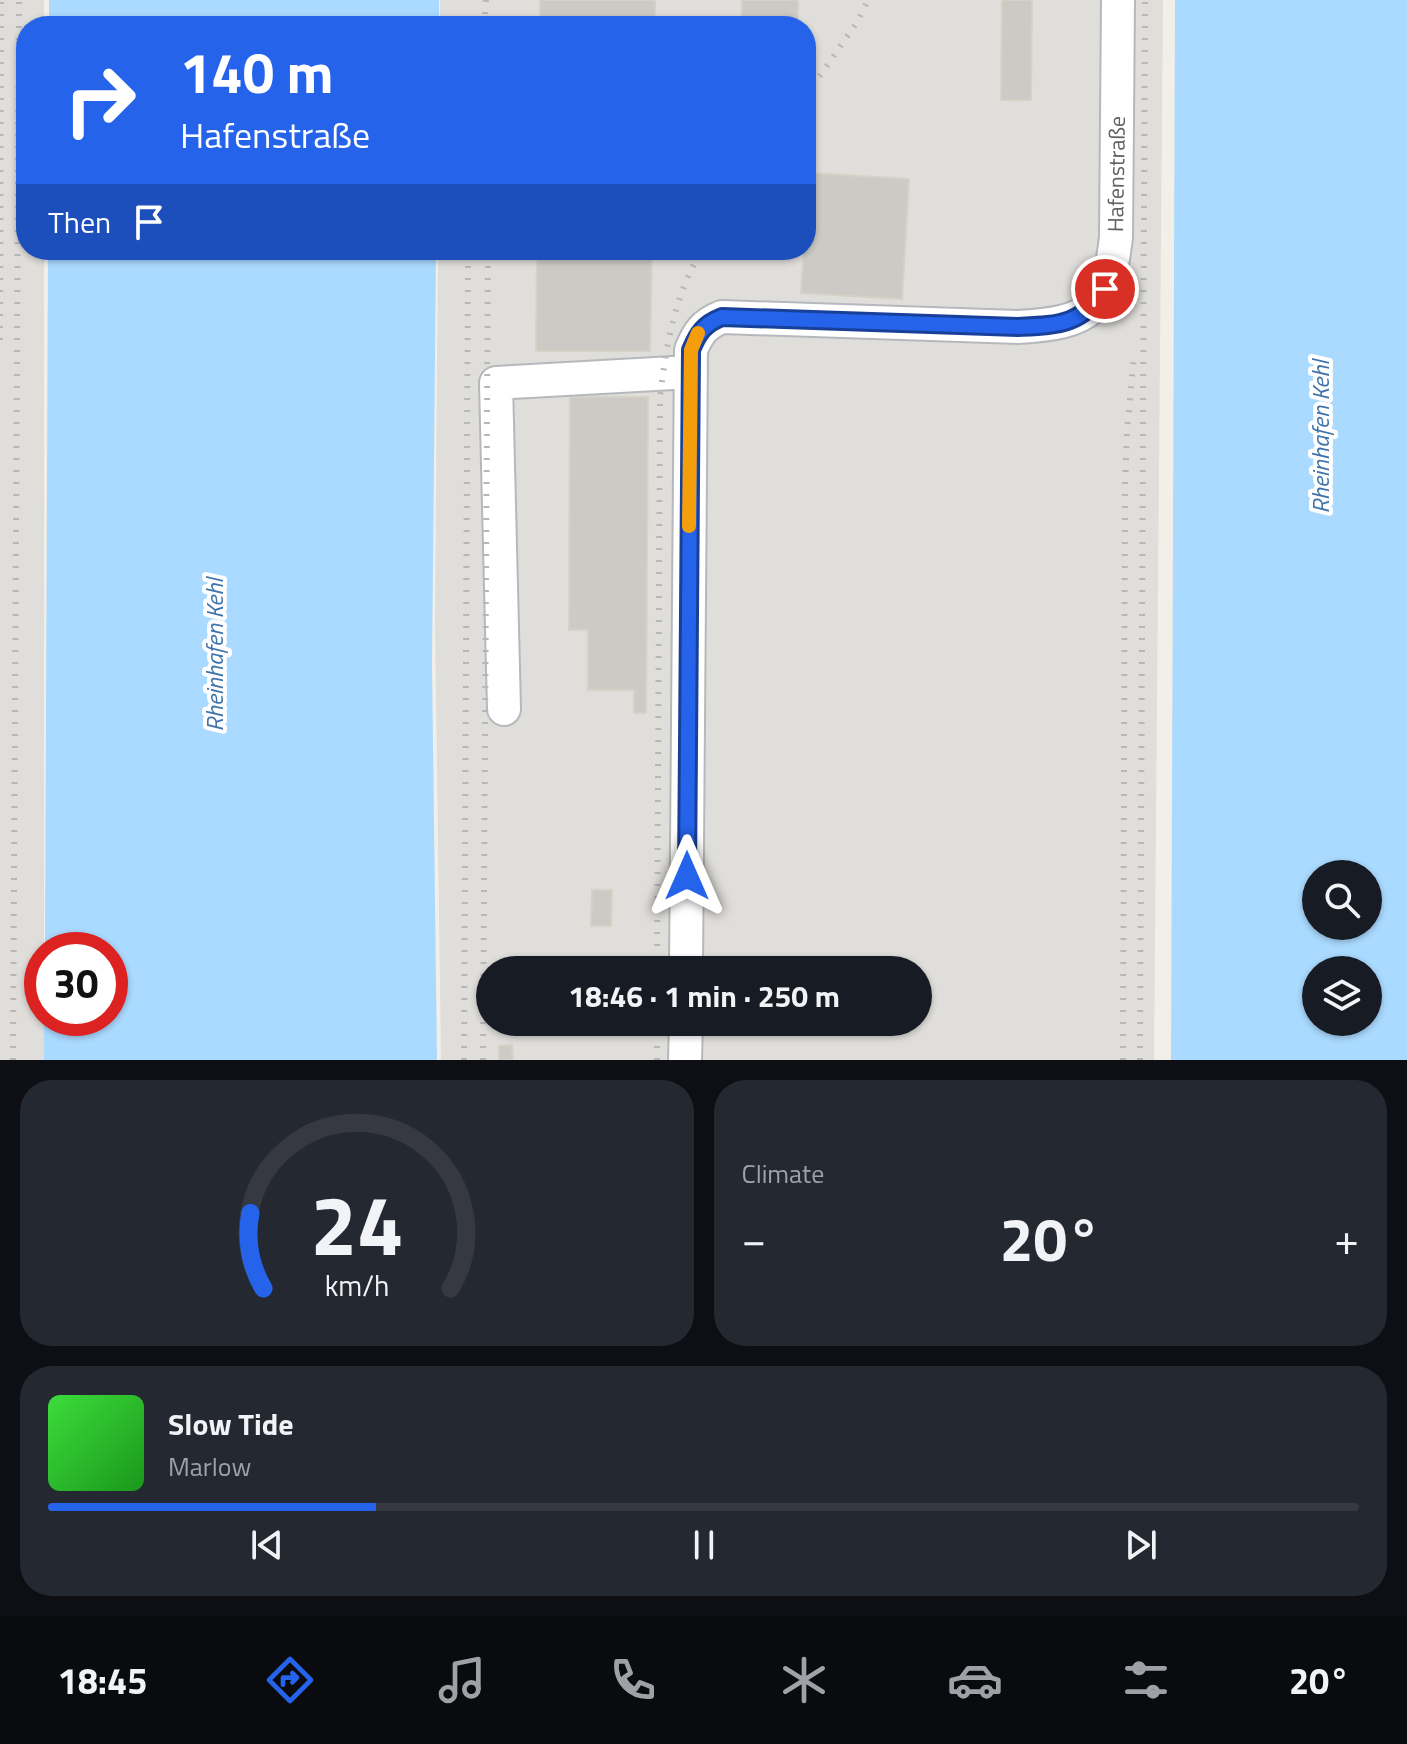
<!DOCTYPE html>
<meta charset="utf-8">
<style>
body{margin:0;font-family:"Titillium Web",sans-serif;background:#242831;color:#f1f3f6;height:100vh;display:flex;flex-direction:column;font-size:30px;white-space:nowrap}
*{box-sizing:border-box;margin:0}
p{font-size:26px;color:#9ea1a6}
.icon{flex:none;width:44px;height:44px;fill:none;stroke:currentColor;stroke-width:2;stroke-linecap:round;stroke-linejoin:round}
.map{position:relative;height:1060px;overflow:hidden}
.side{display:flex;flex-direction:column;gap:20px;padding:20px;background:#0d0f14;flex:1}
.side>*{flex:none}
.top-card{position:absolute;left:16px;top:16px;width:800px;height:244px;border-radius:32px;box-shadow:0 2px 6px #0004;background:#2563eb;color:#fff;overflow:hidden}
.buttons{position:absolute;left:1302px;top:860px;display:grid;gap:16px}
.buttons a{display:grid;place-items:center;width:80px;height:80px;border-radius:50%;background:#171b24;box-shadow:0 2px 6px #0004;font-size:40px}
.speed{position:absolute;left:24px;top:932px;display:flex;gap:16px;font-size:40px;font-weight:700;text-align:center}
.speed>*{display:grid;place-content:center;width:104px;height:104px;border-radius:50%;background:#171b24;box-shadow:0 2px 6px #0004;line-height:1}
.speed .limit{border:12px solid #d22;background:#fff;color:#111}
.pin{position:absolute;display:grid;place-items:center;width:68px;height:68px;color:#fff;margin:-34px;border:4px solid #fff;border-radius:50%;box-shadow:0 2px 8px #0007}
.me{position:absolute;width:88px;margin:-44px;rotate:0deg;stroke-linejoin:round;filter:drop-shadow(0 0 6px #0008)}
.turn{display:flex;align-items:center;gap:28px;height:168px;padding:0 32px;font-size:36px}
.turn .icon{width:104px;height:104px;stroke-width:2.5}
.turn b{display:block;font-size:56px;line-height:68px}
.then{display:flex;align-items:center;height:76px;padding:0 32px;background:#0003;gap:16px;font-size:30px}
.big{font-size:60px;font-weight:700;line-height:1.1}
.side .widget{flex:1;display:flex;flex-direction:column;justify-content:center;gap:12px;min-width:0;padding:0 28px;border-radius:32px;background:#242831}
.side .dial{align-items:center;gap:0}
.dial svg{height:208px;overflow:visible;fill:none;stroke:#363941;stroke-width:7;stroke-linecap:round;text-anchor:middle}
.dial text{fill:#f1f3f6;stroke:none}
.song{display:flex;align-items:center;gap:24px}
.cover{width:96px;height:96px;border-radius:12px;background:linear-gradient(135deg,hsl(120 70% 55%),hsl(120 70% 35%))}
.played{height:8px;border-radius:4px;background:linear-gradient(90deg,#2563eb 25%,#363941 25%)}
.keys{display:flex;justify-content:space-around;direction:ltr}
.heat{display:flex;justify-content:space-between;align-items:center;font-size:44px;direction:ltr}
.side .tiles{flex:1;display:grid;gap:20px;grid-template-columns:1fr 1fr}
.widget:last-child{grid-column:span 2}
.trip{position:absolute;left:476px;top:956px;width:456px;height:80px;border-radius:40px;background:#171b24;box-shadow:0 2px 6px #0004;font-weight:700;line-height:80px;text-align:center}
.tab-bar{display:flex;height:128px;justify-content:space-around;align-items:center;background:#090b0e;color:#9ea1a6}
.tab-bar .icon{width:56px;height:56px}
.tab-bar .active{color:#2563eb}
.tab-bar b{font-size:36px;color:#f1f3f6}
.map>svg:first-child{display:block}
.industrial{fill:#e0deda;fill-rule:evenodd}
.water{fill:#aadaff;fill-rule:evenodd}
.building{fill:#cccac5;stroke:#d6d1c6;stroke-width:2}
.lines{fill:none;stroke-linecap:round;stroke-linejoin:round}
.minor-casing{stroke:#b5b8bc;stroke-width:36}
.minor{stroke:#fff;stroke-width:32}
.rail{stroke:#b6b7b8;stroke-width:6;stroke-dasharray:2 10;stroke-linecap:butt}
.route-casing{stroke:#184099;stroke-width:20}
.route{stroke:#2563eb;stroke-width:14}
.slow{stroke:#f59e0b;stroke-width:14}
.labels{text-anchor:middle;stroke-width:8;stroke-linejoin:round;paint-order:stroke}
.street-label{font-size:22px;fill:#5f6368;stroke:#fff}
.water-label{font-size:24px;font-style:italic;fill:#4174aa;stroke:#fff}
</style>
<div class="map">
<svg width="1407" height="1060" viewBox="0 0 1407 1060">
<rect width="100%" height="100%" fill="#f1efe8"/>
<path class="industrial" d="M 0,0 L 44,0 L 44,26 L 26,26 L 26,250 L 44,250 L 44,950 L 42,950 L 42,1018 L 44,1018 L 44,1060 L 0,1060 Z
M 440,0 L 1163,0 L 1154,1060 L 441,1060 L 435,622 L 438,250 L 806,250 L 806,26 L 440,26 ZM 490,970 L 918,970 L 918,1022 L 490,1022 Z"/>
<path class="water" d="M 49,0 L 439,0 L 439,26 L 49,26 Z
M 1175,0 L 1407,0 L 1407,1060 L 1171,1060 ZM 1316,874 L 1368,874 L 1368,926 L 1316,926 ZM 1316,970 L 1368,970 L 1368,1022 L 1316,1022 Z
M 48,250 L 436,250 L 432,665 L 437,1060 L 44,1060 L 44,1018 L 110,1018 L 110,950 L 45,950 Z"/>
<path class="building" d="M 540,0 L 655,0 L 655,26 L 540,26 Z
M 742,0 L 798,0 L 798,26 L 742,26 Z
M 1002,0 L 1032,0 L 1031,100 L 1001,100 Z
M 809,173 L 909,179 L 902,299 L 801,293 Z
M 537,250 L 652,250 L 650,351 L 536,351 Z
M 570,397 L 648,397 L 646,713 L 634,713 L 634,690 L 588,690 L 588,630 L 569,630 Z
M 592,890 L 612,890 L 611,926 L 591,926 Z
M 512,1045 L 513,1060 L 499,1060 L 499,1046 Z"/>
<g class="lines">
<g class="minor-casing">
<path id="minor" d="M 504,709 L 496,383 L 691,372
M 686,970 L 691,350 C 698,333 704,324 722,317 L 1018,327 C 1090,323 1108,310 1116,237 L 1118,0
M 685,1060 L 686,1022"/>
</g>
<use href="#minor" class="minor"/>
<path class="rail" d="M 484,26 L 486,0
M 806,96 L 857,22 L 868,0
M 0,340 L 1,0
M 657,970 L 660,397 C 666,346 675,294 702,250
M 13,1060 L 19,0
M 464,1060 L 468,250
M 483,1060 L 488,250
M 657,1060 L 657,1022
M 1123,1060 L 1125,485 L 1127,431 L 1134,356
M 1140,1060 L 1145,0"/>
</g>
<g class="lines">
<g class="route-casing">
<path id="route" d="M 687,876 L 691,350 C 698,333 704,324 722,317 L 1018,327 C 1058,325 1082,325 1105,289"/>
</g>
<use href="#route" class="route"/>
<path class="slow" d="M 689,526 L 691,350 L 698,333"/>
</g>
<g class="labels">
<g class="street-label">
<text transform="translate(1116 174) rotate(-89)" y="8">Hafenstraße</text>
</g>
<g class="water-label">
<text transform="translate(1321 437) rotate(-90)" y="8">Rheinhafen Kehl</text>
<text transform="translate(215 655) rotate(-90)" y="8">Rheinhafen Kehl</text>
</g>
</g>
</svg>
<div class="buttons">
<a><svg class="icon" aria-label="search" viewBox="0 0 24 24"><circle cx="10" cy="10" r="6"/><path d="M15 15l6 6"/></svg></a>
<a><svg class="icon" aria-label="layers" viewBox="0 0 24 24"><path d="M12 4l9 5-9 5-9-5zM3 14l9 5 9-5"/></svg></a>
</div>
<div class="speed"><div class="limit">30</div></div>
<div class="pin" style="left:1105px;top:289px;background:#d93025"><svg class="icon" aria-label="arrive" viewBox="0 0 24 24"><path d="M6 21V4h12l-3 4 3 4H6"/></svg></div>
<svg class="me" style="left:687px;top:876px" viewBox="-20 -20 40 40"><path d="M0-17L14 15 0 8-14 15z" fill="#2563eb" stroke="#fff" stroke-width="4"/></svg>
<div class="trip">18:46 · 1 min · 250 m</div>
<div class="top-card">
<div class="turn"><svg class="icon" aria-label="right" viewBox="0 0 24 24"><path d="M7 20v-9h11M14 6l5 5-5 5"/></svg><div><b>140 m</b>Hafenstraße</div></div>
<div class="then">Then<svg class="icon" aria-label="arrive" viewBox="0 0 24 24"><path d="M6 21V4h12l-3 4 3 4H6"/></svg></div>
</div>
</div>
<section class="side">
<div class="tiles">
<div class="widget dial"><svg viewBox="0 0 100 80">
<path d="M14 69A42 42 0 1 1 86 69"/>
<path d="M14 69A42 42 0 0 1 9 40" stroke="#2563eb"/>
<text x="50" y="56" font-size="32" font-weight="700">24</text>
<text x="50" y="72" font-size="11">km/h</text>
</svg></div>
<div class="widget"><p>Climate</p>
<div class="heat"><a>−</a><b class="big">20°</b><a>+</a></div>
</div>
<div class="widget">
<div class="song"><i class="cover"></i><div><b>Slow Tide</b><p>Marlow</p></div></div>
<div class="played"></div>
<div class="keys"><svg class="icon" aria-label="previous" viewBox="0 0 24 24"><path d="M18 5L8 12l10 7zM5 5v14"/></svg><svg class="icon" aria-label="pause" viewBox="0 0 24 24"><path d="M8 5v14M16 5v14"/></svg><svg class="icon" aria-label="next" viewBox="0 0 24 24"><path d="M6 5l10 7-10 7zM19 5v14"/></svg></div>
</div>
</div>
</section>
<nav class="tab-bar">
<b>18:45</b>
<svg class="icon active" aria-label="directions" viewBox="0 0 24 24"><path d="M12 3l9 9-9 9-9-9zM9 14v-3h6M13 9l2 2-2 2"/></svg>
<svg class="icon" aria-label="music" viewBox="0 0 24 24"><path d="M9 18V5l10-2v13"/><circle cx="6" cy="18" r="3"/><circle cx="16" cy="16" r="3"/></svg>
<svg class="icon" aria-label="phone" viewBox="0 0 24 24"><path d="M5 4h4l2 5-3 2q2 4 5 5l2-3 5 2v4C11 20 4 13 5 4z"/></svg>
<svg class="icon" aria-label="climate" viewBox="0 0 24 24"><path d="M12 3v18M4 7l16 10M4 17L20 7"/></svg>
<svg class="icon" aria-label="car" viewBox="0 0 24 24"><path d="M5 17H2v-5l4-1 3-4h7l3 4 3 1v5h-3M9 17h6M6 11h13"/><circle cx="7" cy="17" r="2"/><circle cx="17" cy="17" r="2"/></svg>
<svg class="icon" aria-label="filters" viewBox="0 0 24 24"><path d="M4 7h16M4 17h16"/><circle cx="9" cy="7" r="2"/><circle cx="15" cy="17" r="2"/></svg>
<b>20°</b>
</nav>
